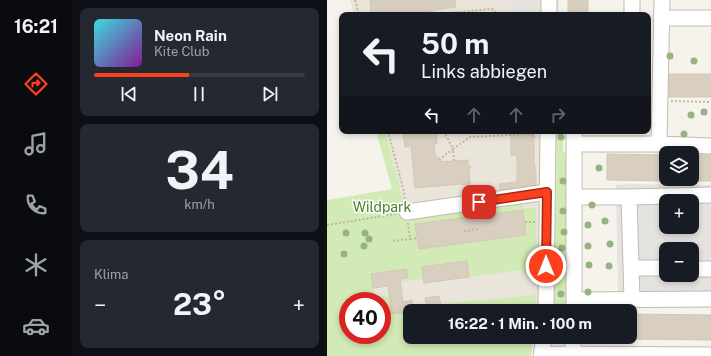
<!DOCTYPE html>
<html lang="de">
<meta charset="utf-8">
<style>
body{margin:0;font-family:"Public Sans",sans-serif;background:#242831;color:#f1f3f6;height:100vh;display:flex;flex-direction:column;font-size:15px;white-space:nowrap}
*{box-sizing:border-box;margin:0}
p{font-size:13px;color:#9ea1a6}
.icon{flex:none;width:22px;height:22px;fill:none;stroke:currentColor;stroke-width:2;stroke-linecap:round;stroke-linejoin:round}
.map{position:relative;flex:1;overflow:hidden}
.panel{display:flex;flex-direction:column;gap:8px;padding:8px;background:#0d0f14;width:255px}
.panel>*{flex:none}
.banner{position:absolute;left:12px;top:12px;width:312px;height:122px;border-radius:8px;box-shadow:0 2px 6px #0003;background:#171b24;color:#f1f3f6;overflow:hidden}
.controls{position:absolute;left:332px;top:146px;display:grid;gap:8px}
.controls a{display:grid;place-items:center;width:40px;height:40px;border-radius:8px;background:#171b24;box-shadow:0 2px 6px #0003;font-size:20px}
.speed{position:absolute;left:12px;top:292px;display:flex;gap:8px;font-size:20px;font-weight:700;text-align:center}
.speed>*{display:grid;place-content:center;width:52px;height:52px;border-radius:50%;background:#171b24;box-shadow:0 2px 6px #0003;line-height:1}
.speed .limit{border:6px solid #d22;background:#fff;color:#111}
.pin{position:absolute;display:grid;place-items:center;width:34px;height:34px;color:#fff;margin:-17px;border-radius:8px;box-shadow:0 2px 6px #0006}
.me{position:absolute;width:44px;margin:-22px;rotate:0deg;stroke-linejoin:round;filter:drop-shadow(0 0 3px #0008)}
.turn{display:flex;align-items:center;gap:14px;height:84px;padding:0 16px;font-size:18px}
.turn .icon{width:52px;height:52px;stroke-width:2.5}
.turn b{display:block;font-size:28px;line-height:34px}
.lanes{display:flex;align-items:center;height:38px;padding:0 16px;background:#0003;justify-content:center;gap:20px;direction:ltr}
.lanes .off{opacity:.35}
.big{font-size:30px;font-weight:700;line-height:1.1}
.panel .card{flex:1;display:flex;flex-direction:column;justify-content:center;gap:6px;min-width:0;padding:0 14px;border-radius:8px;background:#242831}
.panel .dial{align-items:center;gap:0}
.dial b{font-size:52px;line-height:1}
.song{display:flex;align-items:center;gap:12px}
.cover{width:48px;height:48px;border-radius:6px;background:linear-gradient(135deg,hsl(180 70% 55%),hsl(290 70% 35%))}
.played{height:4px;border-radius:2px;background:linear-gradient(90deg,#fc3f1d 45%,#363941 45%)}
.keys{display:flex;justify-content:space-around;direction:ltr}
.heat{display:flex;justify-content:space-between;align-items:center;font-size:22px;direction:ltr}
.trip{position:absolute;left:76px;top:304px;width:234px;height:40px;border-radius:8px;background:#171b24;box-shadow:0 2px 6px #0003;font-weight:700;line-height:40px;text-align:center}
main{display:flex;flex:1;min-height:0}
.tabs{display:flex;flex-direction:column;width:72px;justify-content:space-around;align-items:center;background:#090b0e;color:#9ea1a6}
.tabs .icon{width:28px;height:28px}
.tabs .on{color:#fc3f1d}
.tabs b{font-size:18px;color:#f1f3f6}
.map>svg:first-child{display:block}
.residential{fill:#eae5da}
.green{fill:#d2eab5}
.parking{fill:#e5e3e0;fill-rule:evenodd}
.building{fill:#d8cfc1;stroke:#d3c7b4}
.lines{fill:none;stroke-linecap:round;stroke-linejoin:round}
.minor-casing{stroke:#c2bbae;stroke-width:17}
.path{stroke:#c4b79f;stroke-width:2;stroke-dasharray:2 2;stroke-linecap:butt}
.minor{stroke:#fff;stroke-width:15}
.tree{fill:#97b381}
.route-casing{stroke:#a42913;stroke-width:10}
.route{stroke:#fc3f1d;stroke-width:7}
.labels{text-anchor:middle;stroke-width:3;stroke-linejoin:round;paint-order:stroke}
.park-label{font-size:14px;fill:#4a7f2a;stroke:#fff}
</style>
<main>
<nav class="tabs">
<b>16:21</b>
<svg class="icon on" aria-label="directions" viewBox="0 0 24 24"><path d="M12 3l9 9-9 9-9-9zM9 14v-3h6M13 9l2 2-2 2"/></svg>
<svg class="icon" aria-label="music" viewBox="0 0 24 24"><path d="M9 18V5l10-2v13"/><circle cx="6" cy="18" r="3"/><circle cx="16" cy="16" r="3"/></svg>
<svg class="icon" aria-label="phone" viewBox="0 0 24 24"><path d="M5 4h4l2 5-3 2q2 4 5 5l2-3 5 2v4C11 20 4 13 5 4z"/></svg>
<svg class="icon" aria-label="climate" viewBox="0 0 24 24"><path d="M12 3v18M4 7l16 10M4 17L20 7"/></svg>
<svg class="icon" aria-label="car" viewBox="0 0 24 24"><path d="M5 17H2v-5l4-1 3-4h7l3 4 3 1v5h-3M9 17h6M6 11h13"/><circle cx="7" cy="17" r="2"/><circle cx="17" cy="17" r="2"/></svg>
</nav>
<section class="panel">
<div class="card">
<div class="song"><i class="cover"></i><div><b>Neon Rain</b><p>Kite Club</p></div></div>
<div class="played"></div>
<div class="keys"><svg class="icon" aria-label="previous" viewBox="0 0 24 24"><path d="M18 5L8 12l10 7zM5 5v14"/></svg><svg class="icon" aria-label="pause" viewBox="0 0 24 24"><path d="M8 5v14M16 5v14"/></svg><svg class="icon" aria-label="next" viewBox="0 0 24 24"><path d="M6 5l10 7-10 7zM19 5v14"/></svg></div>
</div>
<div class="card dial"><b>34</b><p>km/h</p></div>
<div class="card"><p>Klima</p>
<div class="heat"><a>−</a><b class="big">23°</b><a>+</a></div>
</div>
</section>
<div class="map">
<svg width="384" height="356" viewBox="0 0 384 356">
<rect width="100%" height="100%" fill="#f6f3ec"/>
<path class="residential" d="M 23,0 L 232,0 L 231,15 L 27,15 Z
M 58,131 L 230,131 L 228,311 L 83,311 L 55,323 L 55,301 L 21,301 L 5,231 L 76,200 Z"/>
<path class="green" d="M 49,131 L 58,131 L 76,200 L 78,216 L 137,211 L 137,212 L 139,227 L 88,224 L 92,249 L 138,243 L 151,229 L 152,242 L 199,235 L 196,210 L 148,225 L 146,211 L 153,205 L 161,208 L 175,206 L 180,201 L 196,201 L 196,208 L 209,208 L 210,273 L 199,274 L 195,270 L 142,277 L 140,261 L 95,267 L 96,279 L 73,282 L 73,279 L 81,278 L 79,269 L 55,273 L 57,287 L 55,287 L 44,274 L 48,301 L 21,301 L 21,335 L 55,335 L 55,301 L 52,301 L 51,297 L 62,295 L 65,314 L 83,311 L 83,337 L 207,337 L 204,356 L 0,356 L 0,200 L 65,189 Z
M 230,131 L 236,131 L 236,152 L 243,155 L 242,311 L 227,311 L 228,285 Z
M 209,295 L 209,311 L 84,311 L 114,306 L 113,304 Z"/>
<path class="parking" d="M 183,0 L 208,0 L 208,15 L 183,15 Z
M 304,184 L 384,185 L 384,293 L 291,295 L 289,185 ZM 339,201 L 365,201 L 365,227 L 339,227 ZM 339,249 L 365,249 L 365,275 L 339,275 Z"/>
<path class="building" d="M 43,0 L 128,0 L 129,7 L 106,10 L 106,11 L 100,12 L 101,15 L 44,15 Z
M 241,0 L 261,0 L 261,15 L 241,15 Z
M 342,74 L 384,74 L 384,97 L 342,97 Z
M 88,131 L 93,134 L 96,131 L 99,132 L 109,132 L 110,144 L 107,144 L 108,154 L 115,162 L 141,160 L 141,165 L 144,167 L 142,170 L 143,184 L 135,185 L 134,184 L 88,188 L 84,146 L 78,147 L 76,135 L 87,133 Z
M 184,131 L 207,131 L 207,166 L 208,166 L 208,174 L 209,174 L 209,185 L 173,190 L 172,184 L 190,182 L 190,155 L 184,155 Z
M 280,154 L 339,155 L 339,181 L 280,180 Z
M 365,155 L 384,155 L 384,181 L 365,181 Z
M 196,210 L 199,235 L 92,249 L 88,224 Z
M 140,261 L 142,277 L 97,283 L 95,267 Z
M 79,269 L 81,278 L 73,279 L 76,302 L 85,300 L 86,311 L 65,314 L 61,286 L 46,288 L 44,274 Z
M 112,296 L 114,306 L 100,309 L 98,298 Z
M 303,314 L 384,315 L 384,340 L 303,339 Z"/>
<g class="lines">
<g class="minor-casing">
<path id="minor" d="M 305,0 L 305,15
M 222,15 L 222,0
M 334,18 L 384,18
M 247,144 L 332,144 L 384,146
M 332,144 L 335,0
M 247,197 L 302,197
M 80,212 L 220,192
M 304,268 L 339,268
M 365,269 L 384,269
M 305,299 L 302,197 L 384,195
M 247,300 L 384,299
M 219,311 L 221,131
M 247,311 L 247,131
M 215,354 L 384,355
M 246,354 L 246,337
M 214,356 L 217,337"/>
</g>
<path class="path" d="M 28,0 L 32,15
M 109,15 L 110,14 L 165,9 L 171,15
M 344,101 L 384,102
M 61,131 L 77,192 L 78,201
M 93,131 L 93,132
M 201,134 L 209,137
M 112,160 L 126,149 L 117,131
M 127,161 L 126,149 L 143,137 L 201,134 L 201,131
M 198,222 L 208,222
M 81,223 L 83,239 L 90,238
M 0,225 L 69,214
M 137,231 L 151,229
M 66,241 L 83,239"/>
<use href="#minor" class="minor"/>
</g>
<g class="tree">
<circle cx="343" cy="56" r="3.5"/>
<circle cx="367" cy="61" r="3.5"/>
<circle cx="377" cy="112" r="3.5"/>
<circle cx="364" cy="115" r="3.5"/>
<circle cx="357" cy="134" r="3.5"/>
<circle cx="234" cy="137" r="3.5"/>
<circle cx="272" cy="168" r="3.5"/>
<circle cx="236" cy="181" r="3.5"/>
<circle cx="265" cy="205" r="3.5"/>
<circle cx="236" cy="211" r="3.5"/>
<circle cx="278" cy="221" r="3.5"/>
<circle cx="261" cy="225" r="3.5"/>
<circle cx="237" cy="232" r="3.5"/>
<circle cx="19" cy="233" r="3.5"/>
<circle cx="38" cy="233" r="3.5"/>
<circle cx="42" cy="239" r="3.5"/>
<circle cx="283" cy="244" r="3.5"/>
<circle cx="37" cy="246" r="3.5"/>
<circle cx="261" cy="246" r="3.5"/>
<circle cx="235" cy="248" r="3.5"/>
<circle cx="17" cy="254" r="3.5"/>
<circle cx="262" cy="265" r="3.5"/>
<circle cx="282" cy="266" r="3.5"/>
<circle cx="235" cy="267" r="3.5"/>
<circle cx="261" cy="292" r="3.5"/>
<circle cx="234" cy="294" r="3.5"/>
</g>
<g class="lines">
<g class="route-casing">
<path id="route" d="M 152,202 L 220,192 L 219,266"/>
</g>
<use href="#route" class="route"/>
</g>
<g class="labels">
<g class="park-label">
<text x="55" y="212">Wildpark</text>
</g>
</g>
</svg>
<div class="controls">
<a><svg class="icon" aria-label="layers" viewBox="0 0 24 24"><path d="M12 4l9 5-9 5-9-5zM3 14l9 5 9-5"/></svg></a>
<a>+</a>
<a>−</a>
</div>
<div class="speed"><div class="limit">40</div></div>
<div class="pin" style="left:152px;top:202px;background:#d93025"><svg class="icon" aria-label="arrive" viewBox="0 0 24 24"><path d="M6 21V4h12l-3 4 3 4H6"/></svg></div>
<svg class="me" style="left:219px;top:266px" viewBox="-20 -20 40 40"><circle r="17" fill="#fc3f1d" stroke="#fff" stroke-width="3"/><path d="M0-11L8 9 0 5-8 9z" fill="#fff"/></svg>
<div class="trip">16:22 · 1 Min. · 100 m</div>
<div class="banner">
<div class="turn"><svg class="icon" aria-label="left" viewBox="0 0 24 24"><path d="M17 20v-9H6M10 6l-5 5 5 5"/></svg><div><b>50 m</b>Links abbiegen</div></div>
<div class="lanes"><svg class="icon" aria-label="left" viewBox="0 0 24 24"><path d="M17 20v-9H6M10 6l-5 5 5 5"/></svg><svg class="icon off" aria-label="ahead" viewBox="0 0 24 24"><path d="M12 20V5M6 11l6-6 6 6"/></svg><svg class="icon off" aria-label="ahead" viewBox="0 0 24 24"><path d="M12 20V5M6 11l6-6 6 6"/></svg><svg class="icon off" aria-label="right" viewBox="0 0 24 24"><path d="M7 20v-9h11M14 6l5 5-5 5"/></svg></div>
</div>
</div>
</main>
